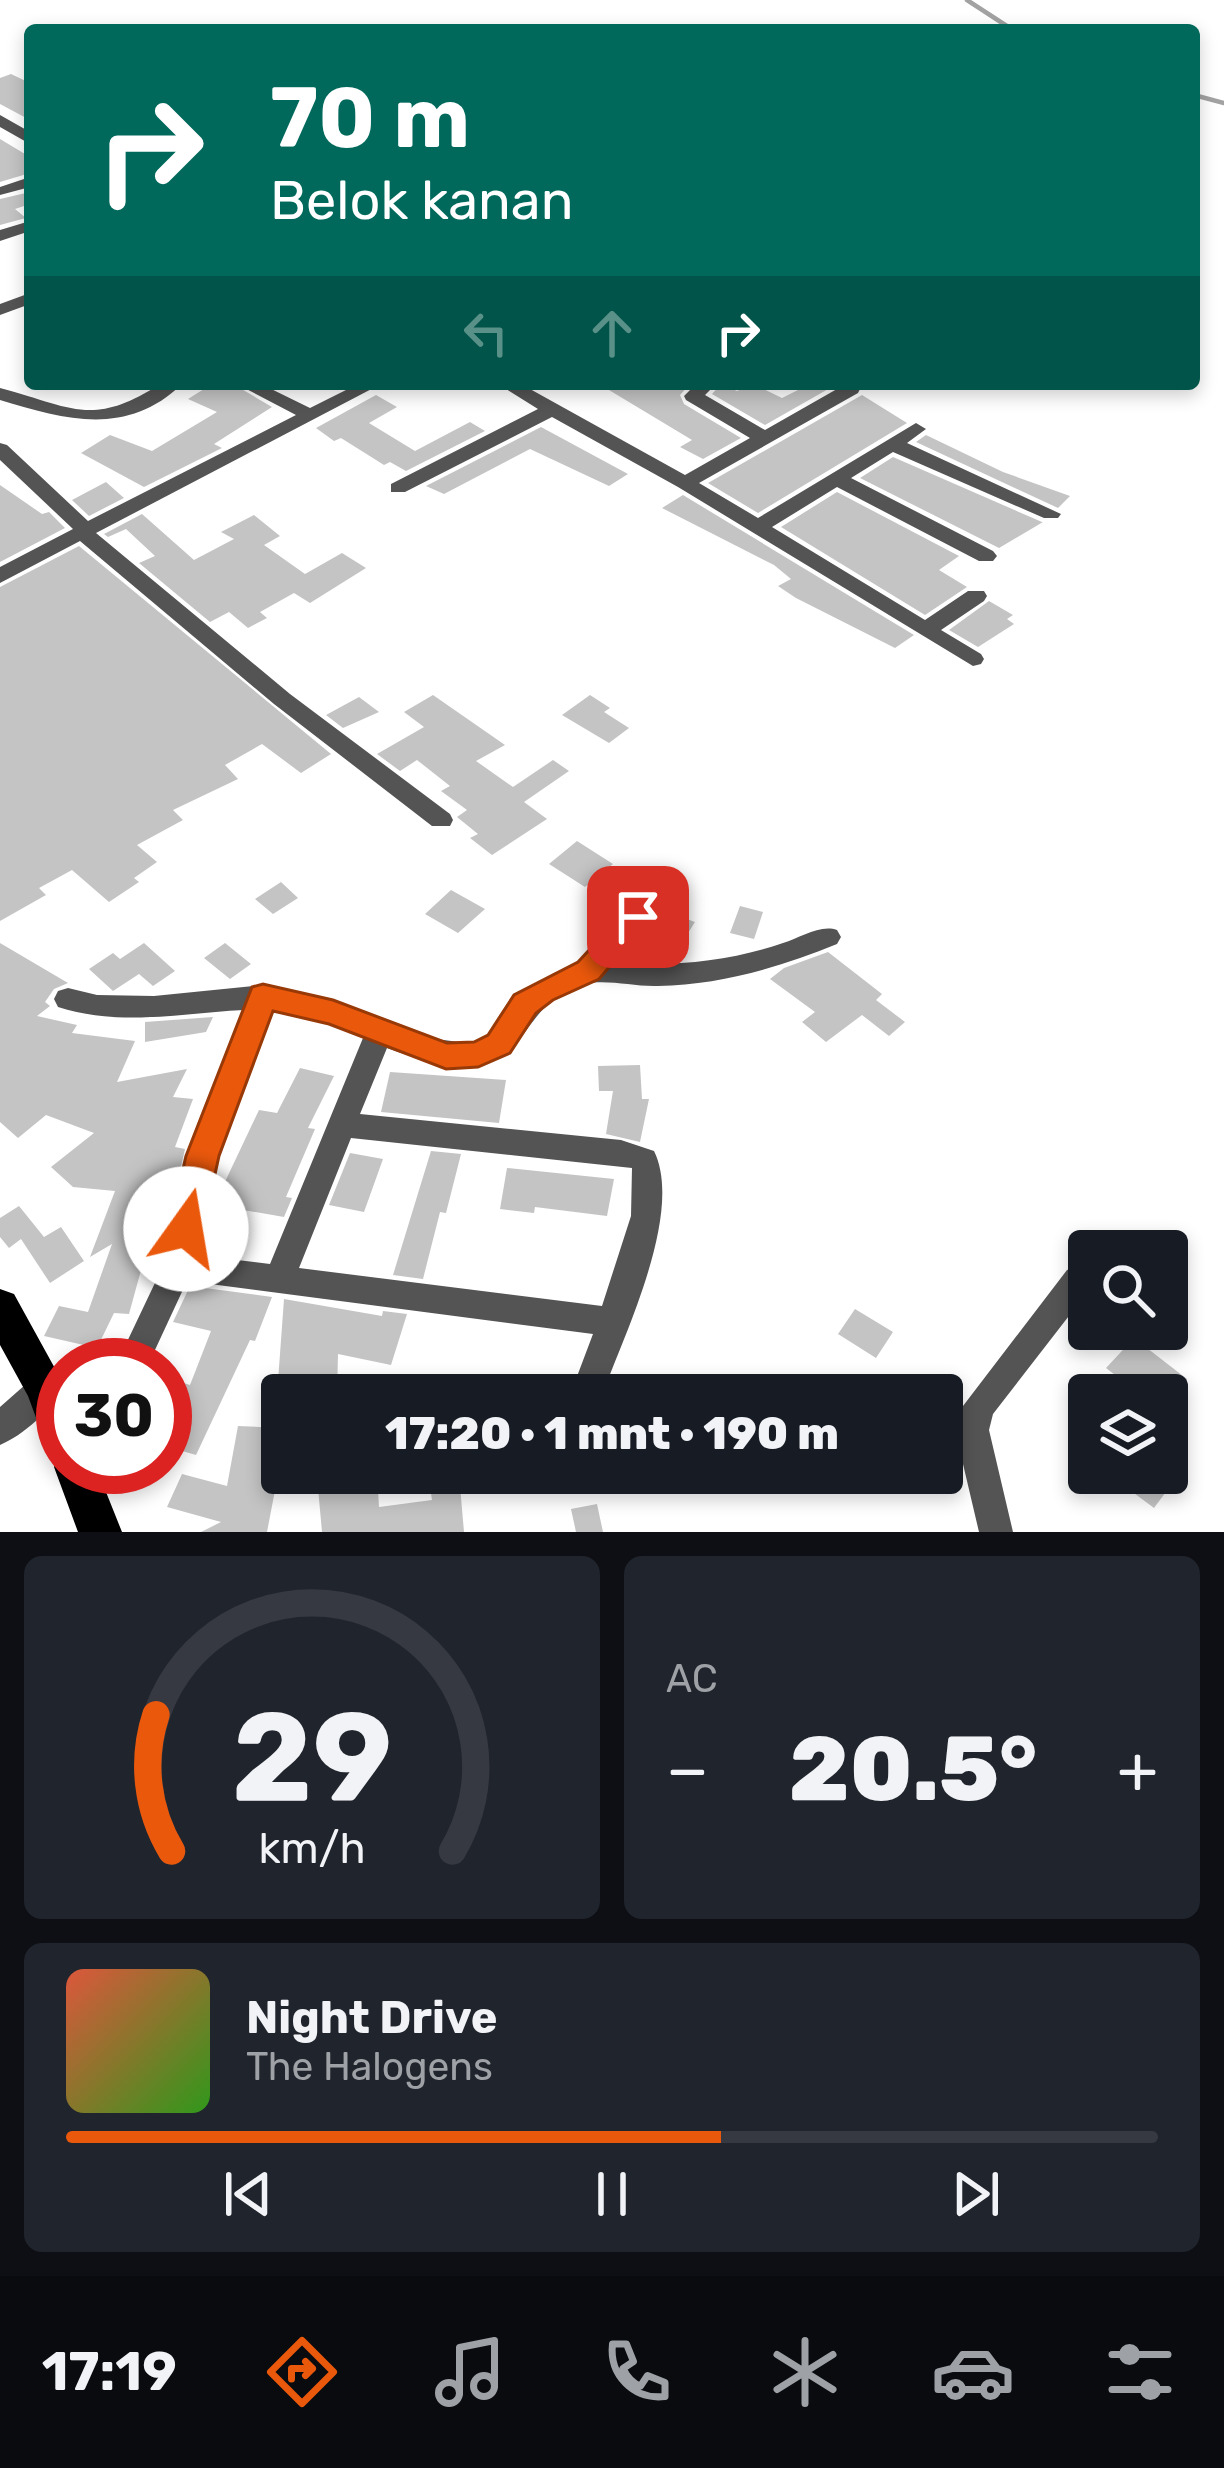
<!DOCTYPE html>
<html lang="id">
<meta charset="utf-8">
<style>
body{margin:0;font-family:Rubik,sans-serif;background:#20242c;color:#f1f3f6;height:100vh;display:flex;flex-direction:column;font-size:45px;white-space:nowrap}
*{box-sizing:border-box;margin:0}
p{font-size:39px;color:#9ea1a6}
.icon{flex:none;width:66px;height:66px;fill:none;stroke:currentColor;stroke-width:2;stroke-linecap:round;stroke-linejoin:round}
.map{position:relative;height:1532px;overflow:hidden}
.details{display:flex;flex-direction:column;gap:24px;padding:24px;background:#0d0f14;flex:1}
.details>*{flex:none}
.hud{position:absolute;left:24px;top:24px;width:1176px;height:366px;border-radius:12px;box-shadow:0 6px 18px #0003;background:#00695c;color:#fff;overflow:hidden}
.fabs{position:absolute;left:1068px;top:1230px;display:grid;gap:24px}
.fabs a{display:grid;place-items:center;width:120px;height:120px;border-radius:12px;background:#171b24;box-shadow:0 6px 18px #0003;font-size:60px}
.speed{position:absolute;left:36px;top:1338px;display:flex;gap:24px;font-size:60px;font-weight:700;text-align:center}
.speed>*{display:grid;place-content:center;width:156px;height:156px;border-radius:50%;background:#171b24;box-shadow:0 6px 18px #0003;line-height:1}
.speed .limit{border:18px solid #d22;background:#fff;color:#111}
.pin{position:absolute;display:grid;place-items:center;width:102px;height:102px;color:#fff;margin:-51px;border-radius:24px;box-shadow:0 6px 18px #0006}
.me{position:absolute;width:132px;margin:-66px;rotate:13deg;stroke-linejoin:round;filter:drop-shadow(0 0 9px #0008)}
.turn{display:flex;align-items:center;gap:42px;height:252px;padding:0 48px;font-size:54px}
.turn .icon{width:156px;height:156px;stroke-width:2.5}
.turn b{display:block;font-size:84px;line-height:102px}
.lanes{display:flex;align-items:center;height:114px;padding:0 48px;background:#0003;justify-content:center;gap:60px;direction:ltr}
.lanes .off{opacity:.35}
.big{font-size:90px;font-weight:800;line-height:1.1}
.details .card{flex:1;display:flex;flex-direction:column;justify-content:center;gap:18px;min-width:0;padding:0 42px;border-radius:18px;background:#20242c}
.details .dial{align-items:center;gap:0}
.dial svg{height:312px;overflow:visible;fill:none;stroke:#363941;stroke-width:7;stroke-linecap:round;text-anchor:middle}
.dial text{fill:#f1f3f6;stroke:none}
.song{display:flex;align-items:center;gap:36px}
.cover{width:144px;height:144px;border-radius:18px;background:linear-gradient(135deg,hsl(10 70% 55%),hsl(110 70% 35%))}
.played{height:12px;border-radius:6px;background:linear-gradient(90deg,#ea580c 60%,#363941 60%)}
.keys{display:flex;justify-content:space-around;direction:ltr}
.heat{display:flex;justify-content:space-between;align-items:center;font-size:66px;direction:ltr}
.details .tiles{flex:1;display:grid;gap:24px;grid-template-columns:1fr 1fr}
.card:last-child{grid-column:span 2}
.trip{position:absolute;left:261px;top:1374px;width:702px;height:120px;border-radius:12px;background:#171b24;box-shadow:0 6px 18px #0003;font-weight:800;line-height:120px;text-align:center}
.menu{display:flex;height:192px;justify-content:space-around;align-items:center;background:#090b0e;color:#9ea1a6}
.menu .icon{width:84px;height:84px}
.menu .active{color:#ea580c}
.menu b{font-size:54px;color:#f1f3f6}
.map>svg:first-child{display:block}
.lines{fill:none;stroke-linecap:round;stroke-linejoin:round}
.stream{stroke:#a2a2a2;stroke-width:4.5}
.building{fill:#c4c4c4}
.minor{fill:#545454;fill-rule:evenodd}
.major{fill:#000;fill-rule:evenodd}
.route{fill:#ea580c;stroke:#983908;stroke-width:3}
</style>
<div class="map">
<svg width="1224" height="1532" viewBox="0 0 1224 1532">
<rect width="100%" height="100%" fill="#fff"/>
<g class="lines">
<path class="stream" d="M 967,0 L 1013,30
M 1194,95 L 1224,103"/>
</g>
<path class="building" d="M 11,74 L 30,83 L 30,120 L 0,104 L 0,78 Z
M 0,139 L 30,157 L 30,173 L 0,182 Z
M 30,192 L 30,204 L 15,209 L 26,218 L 0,225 L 0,199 Z
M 212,384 L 233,384 L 272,407 L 214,444 L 222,448 L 144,487 L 81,453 L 110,435 L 152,451 L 217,412 L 188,399 Z
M 599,384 L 690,384 L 680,395 L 684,404 L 741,438 L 703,459 L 680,447 L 692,440 Z
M 721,384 L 737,391 L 753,384 L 782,398 L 810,384 L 837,384 L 765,425 L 712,394 Z
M 376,395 L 397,407 L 369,423 L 415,451 L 470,422 L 485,431 L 406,471 L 390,462 L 384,465 L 341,438 L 334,441 L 316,428 Z
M 862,395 L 907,423 L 758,513 L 708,483 Z
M 541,427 L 628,474 L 609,486 L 530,449 L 444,494 L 426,486 Z
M 926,435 L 1003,472 L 1070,496 L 1058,508 L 916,442 Z
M 893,457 L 1042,522 L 1043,522 L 999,548 L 860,478 Z
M 106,482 L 124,498 L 89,516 L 72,500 Z
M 0,485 L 42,514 L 49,512 L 65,528 L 0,562 Z
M 837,492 L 959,556 L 939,570 L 967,587 L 925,615 L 781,527 Z
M 683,495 L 914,635 L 895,648 L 796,598 L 778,586 L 791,579 L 774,565 L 662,508 Z
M 142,514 L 194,560 L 234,539 L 221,532 L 254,515 L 280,536 L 264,545 L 305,574 L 342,553 L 366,568 L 310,603 L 294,593 L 260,612 L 267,618 L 248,628 L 229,612 L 210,622 L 139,563 L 155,556 L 126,529 L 108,537 L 104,534 Z
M 79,546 L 331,754 L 301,773 L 262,744 L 225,765 L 238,779 L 173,810 L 183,820 L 137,845 L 157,862 L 134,878 L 139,882 L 109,902 L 72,870 L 39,888 L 46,895 L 0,921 L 0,587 Z
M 989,601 L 1013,615 L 1007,619 L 1014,624 L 978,647 L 949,630 Z
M 433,695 L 505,745 L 476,761 L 513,787 L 553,760 L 569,771 L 524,802 L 547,819 L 492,855 L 470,838 L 478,834 L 457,817 L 467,810 L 441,791 L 450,786 L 417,760 L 400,771 L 377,754 L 424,727 L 404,712 Z
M 590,695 L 610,708 L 604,712 L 629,728 L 609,743 L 562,715 Z
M 359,697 L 379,712 L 343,728 L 326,715 Z
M 577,841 L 613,864 L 585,887 L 549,864 Z
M 281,882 L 298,898 L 273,914 L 255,899 Z
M 451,890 L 485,909 L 458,933 L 425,914 Z
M 740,906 L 763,912 L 754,939 L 730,933 Z
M 670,913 L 695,922 L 674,955 L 650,945 Z
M 0,943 L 68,983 L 54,989 L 45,1002 L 50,1006 L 37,1016 L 77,1025 L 72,1033 L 135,1041 L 117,1082 L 187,1069 L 173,1097 L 193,1099 L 175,1147 L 185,1149 L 174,1197 L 149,1194 L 137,1228 L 152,1230 L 129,1314 L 114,1313 L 97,1348 L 44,1336 L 59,1306 L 88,1312 L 112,1244 L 90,1257 L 115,1191 L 73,1187 L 51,1167 L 94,1133 L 46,1115 L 18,1138 L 0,1122 Z
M 144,943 L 175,971 L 153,986 L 139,974 L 113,991 L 89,969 L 113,953 L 120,959 Z
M 225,943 L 251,964 L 230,979 L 204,958 Z
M 828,952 L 882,994 L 876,1000 L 905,1022 L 889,1036 L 862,1015 L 826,1042 L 802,1022 L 815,1012 L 770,979 L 784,968 Z
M 213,1017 L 206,1032 L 145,1042 L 145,1022 Z
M 640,1065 L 642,1099 L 649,1099 L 640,1142 L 606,1134 L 613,1091 L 599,1091 L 598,1066 Z
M 300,1068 L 334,1076 L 308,1128 L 315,1129 L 286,1197 L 292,1198 L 284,1217 L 214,1205 L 259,1110 L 277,1113 Z
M 390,1072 L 506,1080 L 499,1123 L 381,1112 Z
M 431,1151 L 461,1154 L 446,1213 L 440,1212 L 423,1279 L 393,1275 Z
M 350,1153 L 383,1159 L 364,1212 L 329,1205 Z
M 507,1168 L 614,1179 L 607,1216 L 535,1207 L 534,1213 L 500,1209 Z
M 19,1206 L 44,1237 L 61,1227 L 84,1261 L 50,1283 L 21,1239 L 9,1248 L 0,1237 L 0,1218 Z
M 190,1286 L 272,1297 L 255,1341 L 250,1340 L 196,1455 L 165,1446 L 165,1377 L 190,1385 L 211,1331 L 173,1322 Z
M 284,1299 L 382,1316 L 383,1311 L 407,1314 L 391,1365 L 338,1354 L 337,1395 L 277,1395 Z
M 855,1309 L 893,1332 L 876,1358 L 838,1334 Z
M 1134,1338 L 1187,1379 L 1173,1395 L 1141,1395 L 1106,1368 Z
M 238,1426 L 282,1428 L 282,1454 L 267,1532 L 201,1532 L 221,1522 L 167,1507 L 182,1474 L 227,1486 Z
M 349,1473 L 377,1473 L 379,1507 L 432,1500 L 429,1479 L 459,1474 L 464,1532 L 322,1532 L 317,1477 Z
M 1107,1473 L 1180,1473 L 1154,1508 Z
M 597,1504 L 603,1532 L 576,1532 L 571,1509 Z"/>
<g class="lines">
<path class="minor" d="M 0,115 L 30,132 L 30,144 L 0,127 Z
M 30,177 L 30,187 L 0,195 L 0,187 Z
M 30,221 L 30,231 L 0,241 L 0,230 Z
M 30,293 L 30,304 L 0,315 L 0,304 Z
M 160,384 L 182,384 C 127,437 66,420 0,400 L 0,388 C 72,407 92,428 160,384 Z
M 237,384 L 261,384 L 310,408 L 358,384 L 381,384 L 96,533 L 290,694 L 450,814 L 453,820 L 450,826 L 432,826 L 274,704 L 80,541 L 0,583 L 0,567 L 73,529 L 0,460 L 0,443 L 7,445 L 88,521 L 296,415 Z
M 498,384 L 521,384 L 685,475 L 750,438 L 686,400 L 684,396 L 696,384 L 716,384 L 705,395 L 765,430 L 844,385 L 854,384 L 860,389 L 858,393 L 699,483 L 758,518 L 916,423 L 926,429 L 907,443 L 1061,514 L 1058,518 L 1044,518 L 893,452 L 851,478 L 993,551 L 997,556 L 993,561 L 979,561 L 837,487 L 772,527 L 925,620 L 968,591 L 984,591 L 987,596 L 984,601 L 941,630 L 981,654 L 984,659 L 981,664 L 973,666 L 678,487 L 552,417 L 405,492 L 391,492 L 391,484 L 538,409 Z
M 662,880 L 671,883 L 675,890 L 671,897 L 612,962 C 670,967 727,962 783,943 C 800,938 820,924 837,930 L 841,937 L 837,944 C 781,967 720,985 658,986 C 634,987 608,979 584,984 C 555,990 538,1014 522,1036 C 489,1082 432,1064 387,1048 L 360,1114 L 621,1140 L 654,1151 C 684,1212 625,1333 602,1395 L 570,1395 L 593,1334 L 187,1281 L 148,1365 L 116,1365 L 163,1266 L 187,1156 L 244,1010 C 181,1013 120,1027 58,1007 L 54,999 L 58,991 L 68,988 L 97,995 L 154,996 L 263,985 L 332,1002 L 420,1037 L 467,1043 L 484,1040 L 528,989 L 554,973 L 578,965 L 653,883 ZM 271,1010 L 318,1019 L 363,1038 L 270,1264 L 196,1255 L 217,1156 ZM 351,1138 L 632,1168 L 631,1216 L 602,1306 L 299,1268 Z
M 1078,1266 L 1089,1270 L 1089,1290 L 993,1414 L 989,1430 L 1013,1532 L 979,1532 L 955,1430 L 963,1406 L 1067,1270 Z
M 45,1373 L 56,1377 L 61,1388 C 52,1410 22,1436 0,1445 L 0,1407 L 34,1377 Z"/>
<path class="major" d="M 0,1289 L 14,1294 L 63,1383 L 63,1467 L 96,1467 L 122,1532 L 78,1532 L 54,1467 L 59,1454 L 48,1450 L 28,1396 L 0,1345 Z"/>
</g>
<path class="route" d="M 638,906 L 648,909 L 652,917 L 599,979 L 553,1000 L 536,1013 L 510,1053 L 478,1067 L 446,1069 L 329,1024 L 273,1011 L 219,1156 L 203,1229 L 198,1240 L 186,1245 L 174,1240 L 169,1229 L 186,1156 L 252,987 L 263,984 L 333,1000 L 447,1043 L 474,1042 L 488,1035 L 514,995 L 578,962 L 627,909 Z"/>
</svg>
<div class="fabs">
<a><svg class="icon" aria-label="search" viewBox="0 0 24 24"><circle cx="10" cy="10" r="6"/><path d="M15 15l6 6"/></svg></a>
<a><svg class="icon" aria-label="layers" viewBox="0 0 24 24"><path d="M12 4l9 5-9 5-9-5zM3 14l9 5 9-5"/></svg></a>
</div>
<div class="speed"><div class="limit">30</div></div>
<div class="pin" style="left:638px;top:917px;background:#d93025"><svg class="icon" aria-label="arrive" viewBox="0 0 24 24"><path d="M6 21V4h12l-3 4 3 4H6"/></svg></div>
<svg class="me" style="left:186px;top:1229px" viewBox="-20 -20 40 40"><circle r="19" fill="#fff"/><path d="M0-13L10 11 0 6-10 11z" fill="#ea580c"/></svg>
<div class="trip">17:20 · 1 mnt · 190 m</div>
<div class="hud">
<div class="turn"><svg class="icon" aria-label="right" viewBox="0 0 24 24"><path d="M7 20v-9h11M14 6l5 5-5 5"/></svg><div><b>70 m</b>Belok kanan</div></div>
<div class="lanes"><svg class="icon off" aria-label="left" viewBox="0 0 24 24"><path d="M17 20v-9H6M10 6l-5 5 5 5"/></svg><svg class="icon off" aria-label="ahead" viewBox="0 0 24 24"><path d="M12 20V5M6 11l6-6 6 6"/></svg><svg class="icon" aria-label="right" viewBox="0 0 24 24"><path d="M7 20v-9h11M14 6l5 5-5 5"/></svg></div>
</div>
</div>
<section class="details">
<div class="tiles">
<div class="card dial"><svg viewBox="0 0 100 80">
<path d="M14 69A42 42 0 1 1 86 69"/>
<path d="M14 69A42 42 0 0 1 10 34" stroke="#ea580c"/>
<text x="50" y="56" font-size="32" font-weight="700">29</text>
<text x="50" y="72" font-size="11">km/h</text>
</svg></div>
<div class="card"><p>AC</p>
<div class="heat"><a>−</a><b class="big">20.5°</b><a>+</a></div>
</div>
<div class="card">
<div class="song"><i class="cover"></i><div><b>Night Drive</b><p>The Halogens</p></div></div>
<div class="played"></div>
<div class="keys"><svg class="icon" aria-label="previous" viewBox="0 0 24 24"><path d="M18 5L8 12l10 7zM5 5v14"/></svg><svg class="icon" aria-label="pause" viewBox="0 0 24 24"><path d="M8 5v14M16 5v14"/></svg><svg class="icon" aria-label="next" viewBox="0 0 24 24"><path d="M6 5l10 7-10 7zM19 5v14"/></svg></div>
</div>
</div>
</section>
<nav class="menu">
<b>17:19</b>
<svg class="icon active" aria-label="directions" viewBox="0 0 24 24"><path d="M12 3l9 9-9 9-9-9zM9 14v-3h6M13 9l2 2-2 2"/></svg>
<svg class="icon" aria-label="music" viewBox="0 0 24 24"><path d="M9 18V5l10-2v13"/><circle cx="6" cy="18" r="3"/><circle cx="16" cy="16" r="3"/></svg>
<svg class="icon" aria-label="phone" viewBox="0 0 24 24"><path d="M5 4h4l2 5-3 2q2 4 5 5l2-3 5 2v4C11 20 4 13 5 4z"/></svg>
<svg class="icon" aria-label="climate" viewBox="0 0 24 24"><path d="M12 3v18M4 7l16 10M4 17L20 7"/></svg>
<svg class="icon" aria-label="car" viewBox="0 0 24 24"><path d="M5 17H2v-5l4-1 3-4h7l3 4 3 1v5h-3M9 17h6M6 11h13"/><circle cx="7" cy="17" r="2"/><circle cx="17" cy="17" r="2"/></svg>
<svg class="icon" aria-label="filters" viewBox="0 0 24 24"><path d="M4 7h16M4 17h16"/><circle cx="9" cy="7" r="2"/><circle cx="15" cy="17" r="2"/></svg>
</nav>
